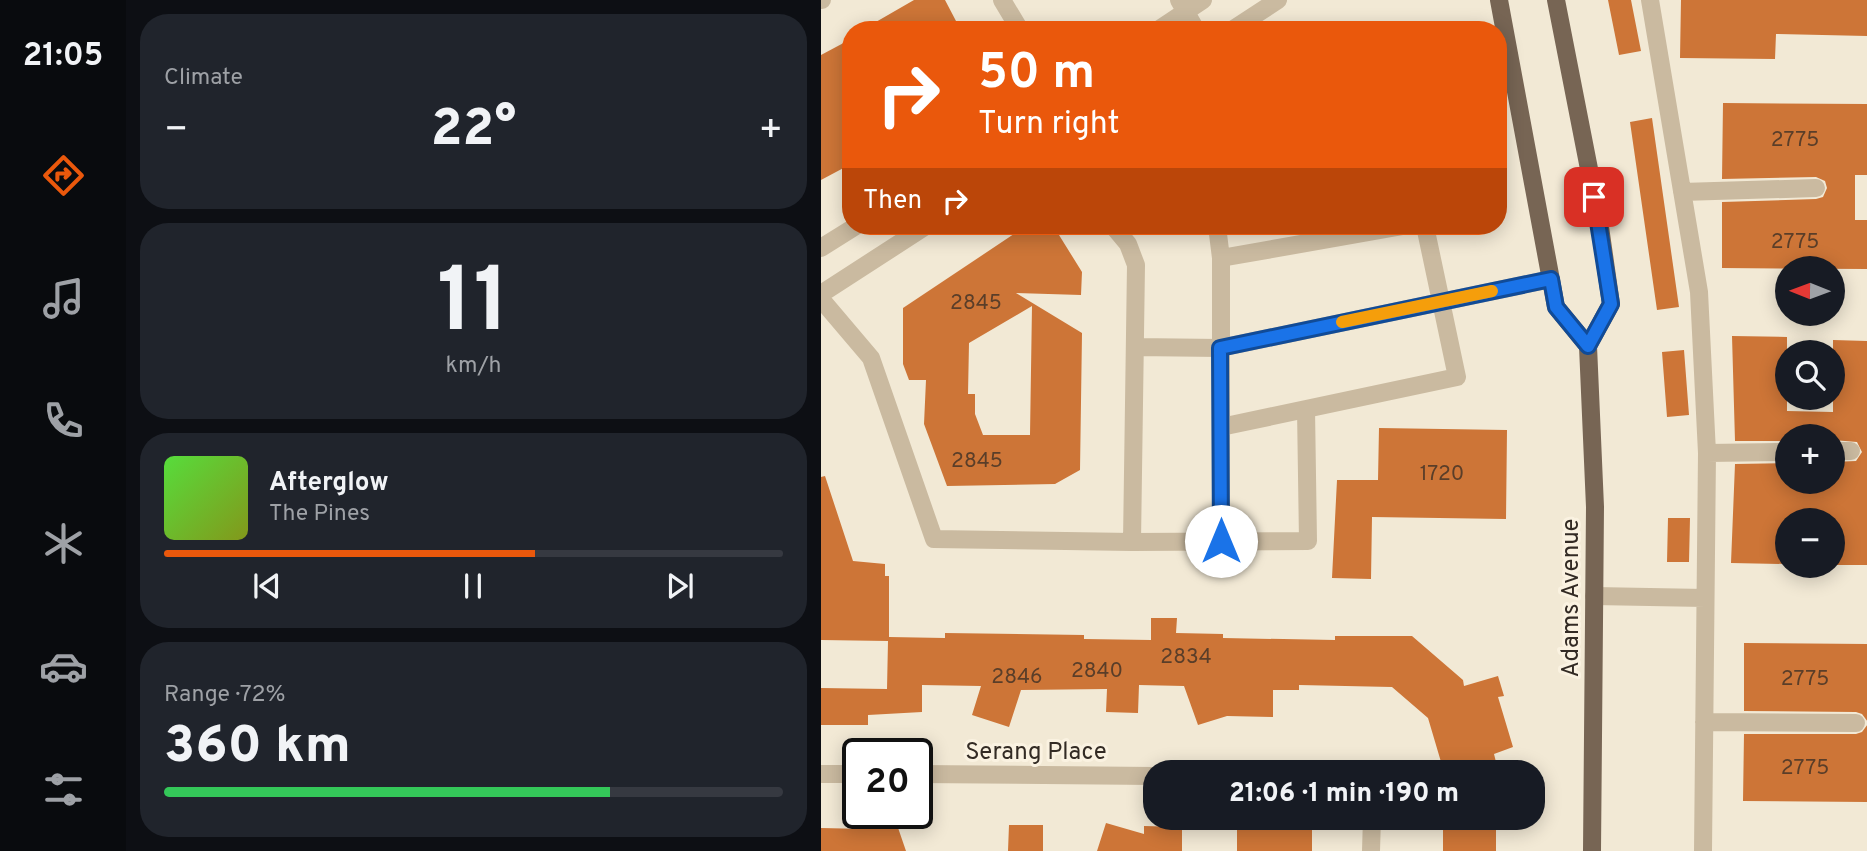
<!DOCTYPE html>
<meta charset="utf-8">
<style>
body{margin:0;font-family:Overpass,sans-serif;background:#20242c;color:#f1f3f6;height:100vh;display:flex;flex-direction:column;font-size:26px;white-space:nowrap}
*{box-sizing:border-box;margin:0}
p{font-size:23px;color:#9ea1a6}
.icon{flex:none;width:38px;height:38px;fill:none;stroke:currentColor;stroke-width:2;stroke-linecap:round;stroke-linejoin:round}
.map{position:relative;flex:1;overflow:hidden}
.side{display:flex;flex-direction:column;gap:14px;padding:14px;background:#0d0f14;width:695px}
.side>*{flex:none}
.banner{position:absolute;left:21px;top:21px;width:665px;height:214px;border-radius:28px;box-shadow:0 4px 18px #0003;background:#ea580c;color:#fff;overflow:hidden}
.needle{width:46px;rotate:271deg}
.controls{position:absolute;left:954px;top:256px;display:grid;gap:14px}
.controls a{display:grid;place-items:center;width:70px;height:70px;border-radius:50%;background:#171b24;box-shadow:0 4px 18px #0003;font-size:35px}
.speed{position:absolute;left:21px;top:738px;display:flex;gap:14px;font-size:35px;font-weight:700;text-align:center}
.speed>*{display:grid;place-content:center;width:91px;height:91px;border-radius:50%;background:#171b24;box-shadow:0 4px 18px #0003;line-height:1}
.speed .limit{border:4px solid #111;border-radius:10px;background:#fff;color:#111}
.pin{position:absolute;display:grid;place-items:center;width:60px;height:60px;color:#fff;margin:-30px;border-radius:14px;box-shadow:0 4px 10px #0006}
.me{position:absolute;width:77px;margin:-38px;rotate:0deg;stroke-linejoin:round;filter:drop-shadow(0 0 5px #0008)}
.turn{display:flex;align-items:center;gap:24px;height:147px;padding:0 21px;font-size:32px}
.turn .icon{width:91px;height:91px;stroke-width:2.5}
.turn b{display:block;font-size:49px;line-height:60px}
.then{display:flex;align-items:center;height:66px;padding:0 21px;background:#0003;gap:14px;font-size:26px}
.big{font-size:52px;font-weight:800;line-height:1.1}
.side .widget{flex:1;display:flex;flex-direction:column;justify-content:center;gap:10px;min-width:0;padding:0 24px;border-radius:28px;background:#20242c}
.side .dial{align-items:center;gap:0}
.dial b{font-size:91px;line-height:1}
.song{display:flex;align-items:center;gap:21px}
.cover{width:84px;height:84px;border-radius:10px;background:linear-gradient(135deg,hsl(110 70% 55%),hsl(70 70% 35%))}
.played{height:7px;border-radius:4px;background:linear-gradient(90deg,#ea580c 60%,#363941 60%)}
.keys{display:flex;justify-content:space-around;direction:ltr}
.heat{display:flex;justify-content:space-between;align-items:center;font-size:38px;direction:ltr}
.charge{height:10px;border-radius:5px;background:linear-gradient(90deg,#34c759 72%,#363941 0)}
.trip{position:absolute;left:322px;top:760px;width:402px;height:70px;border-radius:28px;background:#171b24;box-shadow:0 4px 18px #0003;font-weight:800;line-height:70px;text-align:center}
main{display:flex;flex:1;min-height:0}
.dock{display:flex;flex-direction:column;width:126px;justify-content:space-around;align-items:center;background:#090b0e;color:#9ea1a6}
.dock .icon{width:49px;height:49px}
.dock .current{color:#ea580c}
.dock b{font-size:32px;color:#f1f3f6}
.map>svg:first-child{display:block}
.building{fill:#cd7537;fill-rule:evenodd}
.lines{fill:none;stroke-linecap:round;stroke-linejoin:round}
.minor{stroke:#cabaa0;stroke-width:18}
.major{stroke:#776554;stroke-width:18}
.route-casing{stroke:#114b97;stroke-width:18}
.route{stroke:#1a73e8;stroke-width:12}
.slow{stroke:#f59e0b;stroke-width:12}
.labels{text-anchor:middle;stroke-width:6;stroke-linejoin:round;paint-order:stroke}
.number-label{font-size:21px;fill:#5a3e29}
.street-label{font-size:24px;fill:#332b24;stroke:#faf2e1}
</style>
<main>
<nav class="dock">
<b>21:05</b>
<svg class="icon current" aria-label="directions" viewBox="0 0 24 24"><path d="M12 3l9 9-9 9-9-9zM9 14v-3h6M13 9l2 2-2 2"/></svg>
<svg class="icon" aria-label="music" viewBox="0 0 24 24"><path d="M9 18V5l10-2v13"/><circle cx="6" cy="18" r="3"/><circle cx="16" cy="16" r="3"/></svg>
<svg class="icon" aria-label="phone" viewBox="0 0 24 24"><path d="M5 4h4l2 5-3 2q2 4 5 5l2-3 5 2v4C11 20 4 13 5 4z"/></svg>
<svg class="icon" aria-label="climate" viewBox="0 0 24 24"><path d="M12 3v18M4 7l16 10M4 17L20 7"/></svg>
<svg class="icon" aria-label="car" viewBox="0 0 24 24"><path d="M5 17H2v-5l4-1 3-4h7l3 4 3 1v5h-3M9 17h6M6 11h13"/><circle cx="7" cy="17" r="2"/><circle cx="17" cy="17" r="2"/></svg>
<svg class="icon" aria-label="filters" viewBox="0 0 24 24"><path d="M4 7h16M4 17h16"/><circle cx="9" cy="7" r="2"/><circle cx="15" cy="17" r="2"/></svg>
</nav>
<section class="side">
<div class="widget"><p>Climate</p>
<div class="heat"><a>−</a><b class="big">22°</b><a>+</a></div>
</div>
<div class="widget dial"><b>11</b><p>km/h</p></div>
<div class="widget">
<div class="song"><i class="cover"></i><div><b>Afterglow</b><p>The Pines</p></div></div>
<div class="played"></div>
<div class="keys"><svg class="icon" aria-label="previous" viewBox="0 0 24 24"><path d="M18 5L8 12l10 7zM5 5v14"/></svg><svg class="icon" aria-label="pause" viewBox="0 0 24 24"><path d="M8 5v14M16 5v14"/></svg><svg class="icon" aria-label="next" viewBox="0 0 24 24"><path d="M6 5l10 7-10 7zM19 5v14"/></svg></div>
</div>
<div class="widget"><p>Range · 72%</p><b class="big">360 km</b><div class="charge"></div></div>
</section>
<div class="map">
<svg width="1047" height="851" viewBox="0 0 1047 851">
<rect width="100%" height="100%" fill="#f2e9d5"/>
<path class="building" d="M 93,0 L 124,0 L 135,21 L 131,23 L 135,30 L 41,30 Z
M 787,0 L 810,0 L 820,51 L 798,55 Z
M 860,0 L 1047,0 L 1047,36 L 955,34 L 954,59 L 859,58 Z
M 30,39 L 30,164 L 0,180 L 0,55 Z
M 902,103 L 1047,104 L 1047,175 L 1034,175 L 1034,220 L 1047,220 L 1047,269 L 901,268 L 901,202 L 995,199 L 1002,197 L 1006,188 L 1004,181 L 995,177 L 901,179 Z
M 831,118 L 858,307 L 836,310 L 809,122 Z
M 205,226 L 238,235 L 261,272 L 260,295 L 195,293 L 261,333 L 259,470 L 234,484 L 126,486 L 103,424 L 105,380 L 88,380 L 82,364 L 82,308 ZM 211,306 L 209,435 L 162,435 L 154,414 L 154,394 L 147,394 L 148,343 Z
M 911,336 L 966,337 L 966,411 L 1012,412 L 1012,340 L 1047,341 L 1047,565 L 1012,565 L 1012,520 L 966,520 L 966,564 L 910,563 L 914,464 L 966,463 L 966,481 L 1012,481 L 1012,462 L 1035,461 L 1041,452 L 1036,442 L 1012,440 L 1012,435 L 966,434 L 966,441 L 914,441 Z
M 863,350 L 868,415 L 846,417 L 841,352 Z
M 558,428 L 686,430 L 685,519 L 551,517 L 550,579 L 511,578 L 516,480 L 557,480 Z
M 4,476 L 32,561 L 64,564 L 64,576 L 68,576 L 68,637 L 124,638 L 124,633 L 263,635 L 263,639 L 330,640 L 330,618 L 356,618 L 355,633 L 402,634 L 402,638 L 514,640 L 514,636 L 591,636 L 642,680 L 643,686 L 677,676 L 683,696 L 677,697 L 692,747 L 673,754 L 675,762 L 652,769 L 652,766 L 623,772 L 607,718 L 571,687 L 478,685 L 478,690 L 452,690 L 452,717 L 406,716 L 377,725 L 363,686 L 318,685 L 317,713 L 285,712 L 286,689 L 200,690 L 188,727 L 151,715 L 160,686 L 101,685 L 101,712 L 47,715 L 47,725 L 0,725 L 0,688 L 66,689 L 67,641 L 0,640 L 0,477 Z
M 847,518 L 869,518 L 868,562 L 846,562 Z
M 923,643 L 1047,644 L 1047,722 L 1041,714 L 1035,712 L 923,711 Z
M 1047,724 L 1047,802 L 922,801 L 923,734 L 1035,734 L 1041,732 Z
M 622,817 L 675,817 L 675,851 L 622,851 Z
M 74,819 L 85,851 L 0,851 L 0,828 L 45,829 Z
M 451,822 L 491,822 L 491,851 L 416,851 L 416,829 L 450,829 Z
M 285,823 L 323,834 L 323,826 L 361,827 L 361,851 L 276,851 Z
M 188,825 L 222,825 L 222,851 L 187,851 Z"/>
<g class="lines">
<path class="minor" d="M 0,0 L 1,0
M 181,0 L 199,30
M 358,0 L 375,30
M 829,0 L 878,292 L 886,453 L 882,851
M 337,30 L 382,0
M 411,30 L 457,0
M 861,192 L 995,188
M 396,226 L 400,258 L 400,427
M 0,248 L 35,226
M 400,258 L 582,226
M 0,294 L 105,226
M 0,299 L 50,358 L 113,539 L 311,542 L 315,265 L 307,244 L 292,226
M 314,347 L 399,348 L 730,279
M 1012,451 L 1030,451
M 886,453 L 966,452
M 400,541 L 400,427 L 636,377 L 604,226
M 311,542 L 487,541 L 485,409
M 773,596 L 884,598
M 883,722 L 1035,723
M 0,774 L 37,774
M 96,774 L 334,776
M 550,851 L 551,817"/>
<path class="major" d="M 678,0 L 735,307 L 767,346
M 735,0 L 778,220 L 790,304 L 767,346 L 774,507 L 771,851"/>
</g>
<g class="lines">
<g class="route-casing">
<path id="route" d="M 400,541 L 399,348 L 730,279 L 735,307 L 767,346 L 790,304 L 773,197"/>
</g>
<use href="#route" class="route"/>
<path class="slow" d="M 521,322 L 671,291"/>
</g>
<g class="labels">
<g class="number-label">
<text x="974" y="146">2775</text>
<text x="974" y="248">2775</text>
<text x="155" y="309">2845</text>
<text x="156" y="467">2845</text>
<text x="621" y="480">1720</text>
<text x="365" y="663">2834</text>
<text x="276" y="677">2840</text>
<text x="196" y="683">2846</text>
<text x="984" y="685">2775</text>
<text x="984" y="774">2775</text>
</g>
<g class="street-label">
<text transform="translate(749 598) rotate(-90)" y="8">Adams Avenue</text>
<text x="215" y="759">Serang Place</text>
</g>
</g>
</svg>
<div class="controls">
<a><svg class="needle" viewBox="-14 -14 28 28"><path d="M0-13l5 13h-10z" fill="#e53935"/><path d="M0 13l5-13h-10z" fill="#9ea1a6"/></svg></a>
<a><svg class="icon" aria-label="search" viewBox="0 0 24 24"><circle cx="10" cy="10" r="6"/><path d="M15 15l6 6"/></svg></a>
<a>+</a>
<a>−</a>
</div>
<div class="speed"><div class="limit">20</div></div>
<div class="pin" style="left:773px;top:197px;background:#d93025"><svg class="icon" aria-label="arrive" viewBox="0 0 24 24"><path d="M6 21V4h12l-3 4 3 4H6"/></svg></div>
<svg class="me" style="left:400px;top:541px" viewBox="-20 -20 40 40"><circle r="19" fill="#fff"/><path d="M0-13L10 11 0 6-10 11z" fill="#1a73e8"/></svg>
<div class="trip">21:06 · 1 min · 190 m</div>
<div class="banner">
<div class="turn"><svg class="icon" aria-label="right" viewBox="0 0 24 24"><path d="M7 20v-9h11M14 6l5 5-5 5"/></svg><div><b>50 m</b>Turn right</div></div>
<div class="then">Then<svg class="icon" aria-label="right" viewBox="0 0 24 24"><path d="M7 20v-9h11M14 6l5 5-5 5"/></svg></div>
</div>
</div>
</main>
